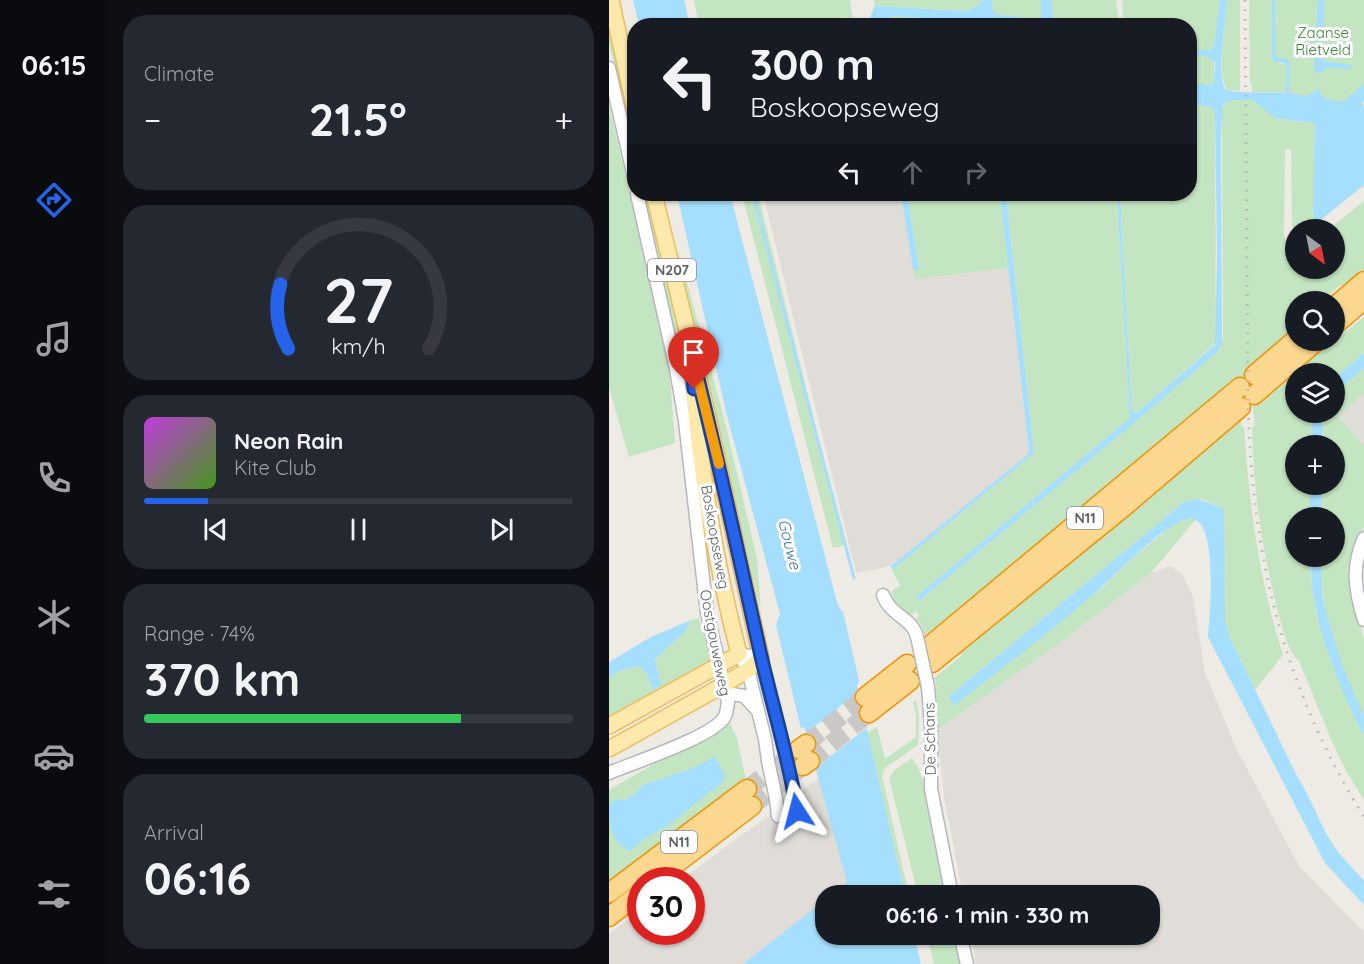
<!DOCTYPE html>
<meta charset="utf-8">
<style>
body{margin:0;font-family:Quicksand,sans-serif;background:#242831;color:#f1f3f6;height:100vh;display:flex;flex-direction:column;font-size:22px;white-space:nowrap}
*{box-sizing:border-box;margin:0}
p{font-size:20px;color:#9ea1a6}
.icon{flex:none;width:33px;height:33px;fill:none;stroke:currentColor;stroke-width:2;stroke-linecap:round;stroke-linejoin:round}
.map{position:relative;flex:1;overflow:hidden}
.panel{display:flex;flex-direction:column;gap:15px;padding:15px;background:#0d0f14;width:501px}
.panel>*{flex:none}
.guide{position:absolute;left:18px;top:18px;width:570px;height:183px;border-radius:24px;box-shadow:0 2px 4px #0004;background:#171b24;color:#f1f3f6;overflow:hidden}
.needle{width:39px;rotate:148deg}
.buttons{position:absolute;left:676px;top:219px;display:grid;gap:12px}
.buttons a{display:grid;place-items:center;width:60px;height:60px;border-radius:50%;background:#171b24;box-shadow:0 2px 4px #0004;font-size:30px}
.speed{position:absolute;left:18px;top:867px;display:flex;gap:12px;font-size:30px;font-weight:700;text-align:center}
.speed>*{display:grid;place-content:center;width:78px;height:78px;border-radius:50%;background:#171b24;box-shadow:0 2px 4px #0004;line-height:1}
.speed .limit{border:9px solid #d22;background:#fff;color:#111}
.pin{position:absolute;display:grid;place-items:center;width:51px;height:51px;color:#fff;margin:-62px -26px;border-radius:50% 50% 50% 0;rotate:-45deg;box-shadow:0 0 6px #0007}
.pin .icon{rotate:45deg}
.me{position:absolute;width:66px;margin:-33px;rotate:351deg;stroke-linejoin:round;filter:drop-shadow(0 0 4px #0008)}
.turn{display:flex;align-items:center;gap:21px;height:126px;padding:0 24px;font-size:27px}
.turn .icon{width:78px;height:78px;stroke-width:2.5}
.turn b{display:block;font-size:42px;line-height:51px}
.lanes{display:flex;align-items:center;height:57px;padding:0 24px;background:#0003;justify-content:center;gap:30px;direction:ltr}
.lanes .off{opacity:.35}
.big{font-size:45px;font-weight:700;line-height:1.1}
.panel .card{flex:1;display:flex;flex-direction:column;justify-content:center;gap:9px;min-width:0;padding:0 21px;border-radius:24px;background:#242831}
.panel .dial{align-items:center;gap:0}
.dial svg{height:156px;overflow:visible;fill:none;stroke:#363941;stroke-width:7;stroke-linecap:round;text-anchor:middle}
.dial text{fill:#f1f3f6;stroke:none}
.song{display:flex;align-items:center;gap:18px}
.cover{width:72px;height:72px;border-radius:9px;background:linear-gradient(135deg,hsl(290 70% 55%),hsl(100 70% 35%))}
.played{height:6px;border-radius:3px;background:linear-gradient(90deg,#2563eb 15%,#363941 15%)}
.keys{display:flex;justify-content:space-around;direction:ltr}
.heat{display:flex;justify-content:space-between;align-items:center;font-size:33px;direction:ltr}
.charge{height:9px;border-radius:4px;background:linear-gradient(90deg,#34c759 74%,#363941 0)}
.trip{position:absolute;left:206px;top:885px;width:345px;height:60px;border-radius:24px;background:#171b24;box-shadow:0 2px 4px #0004;font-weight:700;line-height:60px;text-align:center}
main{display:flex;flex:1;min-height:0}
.tab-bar{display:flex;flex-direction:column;width:108px;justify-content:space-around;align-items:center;background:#090b0e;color:#9ea1a6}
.tab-bar .icon{width:42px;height:42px}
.tab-bar .active{color:#2563eb}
.tab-bar b{font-size:27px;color:#f1f3f6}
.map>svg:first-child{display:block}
.industrial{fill:#e0ddd9}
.green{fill:#c4e5c1}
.water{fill:#a6defd}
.pier{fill:#eeebe4}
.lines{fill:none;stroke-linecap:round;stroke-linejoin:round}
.stream{stroke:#a6defd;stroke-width:3}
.highway-tunnel{stroke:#cac8c4;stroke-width:18;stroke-dasharray:18 9;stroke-linecap:butt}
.minor-casing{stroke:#b5b7bb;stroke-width:15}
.major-casing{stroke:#eebb5d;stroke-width:18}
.highway-casing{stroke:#ee9305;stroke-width:21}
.minor{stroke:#fff;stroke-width:12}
.major{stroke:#fde9ab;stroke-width:15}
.highway{stroke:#fbd78f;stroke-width:18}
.rail{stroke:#b3b4b5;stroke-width:3;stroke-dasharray:1.5 8;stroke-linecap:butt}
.minor-bridge-casing{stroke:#b5b7bb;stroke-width:15;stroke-linecap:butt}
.minor-bridge{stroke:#fff;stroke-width:12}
.route-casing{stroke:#184099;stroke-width:15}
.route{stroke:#2563eb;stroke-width:10}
.slow{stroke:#f59e0b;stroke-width:10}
.labels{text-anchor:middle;stroke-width:6;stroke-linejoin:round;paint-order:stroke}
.shield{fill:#fff;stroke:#8d9093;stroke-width:1.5}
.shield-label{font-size:14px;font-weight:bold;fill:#5c6165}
.park-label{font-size:15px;fill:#388236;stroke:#fff}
.street-label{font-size:15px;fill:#5c6165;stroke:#fff}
.water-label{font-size:16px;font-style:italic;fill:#407aa7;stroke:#fff}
</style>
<main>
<nav class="tab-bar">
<b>06:15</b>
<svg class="icon active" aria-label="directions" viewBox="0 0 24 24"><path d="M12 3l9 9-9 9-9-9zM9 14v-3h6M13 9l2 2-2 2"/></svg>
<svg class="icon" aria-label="music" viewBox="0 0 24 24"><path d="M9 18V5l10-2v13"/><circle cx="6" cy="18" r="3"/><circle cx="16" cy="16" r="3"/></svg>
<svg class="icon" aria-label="phone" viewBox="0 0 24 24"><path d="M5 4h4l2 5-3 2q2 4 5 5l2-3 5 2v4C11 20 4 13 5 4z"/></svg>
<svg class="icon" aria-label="climate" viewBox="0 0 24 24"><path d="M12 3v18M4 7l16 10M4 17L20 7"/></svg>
<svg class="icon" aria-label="car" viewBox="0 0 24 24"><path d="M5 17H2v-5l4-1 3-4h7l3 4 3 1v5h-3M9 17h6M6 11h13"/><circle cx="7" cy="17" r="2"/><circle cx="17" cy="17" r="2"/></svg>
<svg class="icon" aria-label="filters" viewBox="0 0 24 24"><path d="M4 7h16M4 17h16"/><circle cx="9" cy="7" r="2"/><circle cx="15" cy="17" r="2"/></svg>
</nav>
<section class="panel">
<div class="card"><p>Climate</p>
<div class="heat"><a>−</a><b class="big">21.5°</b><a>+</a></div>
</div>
<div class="card dial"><svg viewBox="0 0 100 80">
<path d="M14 69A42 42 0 1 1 86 69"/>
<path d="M14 69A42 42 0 0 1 10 36" stroke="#2563eb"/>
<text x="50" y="56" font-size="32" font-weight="700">27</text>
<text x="50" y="72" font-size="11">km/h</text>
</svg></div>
<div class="card">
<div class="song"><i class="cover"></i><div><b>Neon Rain</b><p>Kite Club</p></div></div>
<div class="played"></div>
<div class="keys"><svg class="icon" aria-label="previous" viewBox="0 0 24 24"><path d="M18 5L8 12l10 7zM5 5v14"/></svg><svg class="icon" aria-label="pause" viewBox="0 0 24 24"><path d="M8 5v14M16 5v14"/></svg><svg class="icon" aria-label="next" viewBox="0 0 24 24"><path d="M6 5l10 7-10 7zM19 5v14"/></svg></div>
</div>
<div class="card"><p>Range · 74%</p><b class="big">370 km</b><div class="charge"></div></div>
<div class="card"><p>Arrival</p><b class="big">06:16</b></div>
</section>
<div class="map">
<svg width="755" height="964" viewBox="0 0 755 964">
<rect width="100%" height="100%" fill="#eeebe4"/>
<path class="industrial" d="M 154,194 L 292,194 L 306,279 L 400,268 L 420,451 L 418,455 L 282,566 L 247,573 Z
M 755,374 L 755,445 L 726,412 L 726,400 Z
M 561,566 L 574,575 L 584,597 L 596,673 L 627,748 L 690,866 L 755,932 L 755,964 L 367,964 L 362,935 L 540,934 L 540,896 L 354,895 L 335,797 L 328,730 L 448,645 L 542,573 Z
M 217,773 L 247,895 L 216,896 L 216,934 L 260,964 L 0,964 L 0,934 L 31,910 L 32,932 L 82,932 L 82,880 L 72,880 Z"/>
<path class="green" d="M 85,0 L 241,0 L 244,20 L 236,17 L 181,26 L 90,25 Z
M 265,0 L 373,0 L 370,6 L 357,11 L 266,6 Z
M 383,0 L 432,0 L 432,20 L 387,14 L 383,9 Z
M 442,0 L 507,0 L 510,25 L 448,25 L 445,23 Z
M 513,0 L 611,0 L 605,47 L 601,50 L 581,50 L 580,26 L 515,25 Z
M 618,0 L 631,0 L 631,91 L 619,90 C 606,81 617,17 618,0 Z
M 640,0 L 663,0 L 663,56 L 670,63 L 679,65 L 665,57 L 665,0 L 755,0 L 755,89 L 734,108 L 679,98 L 677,90 L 675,93 L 643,92 L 643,84 L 641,83 Z
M 0,7 L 25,118 L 25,153 L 0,43 Z
M 281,16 L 331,19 L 381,25 L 282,25 Z
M 581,55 L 597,56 L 605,61 L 605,85 L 581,83 Z
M 624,100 L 645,100 L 667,118 L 706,123 L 704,215 L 708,223 L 700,229 L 687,231 L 683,226 L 682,149 L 676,150 L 675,237 L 680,245 L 687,246 L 687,268 L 726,268 L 726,230 L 720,229 L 755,201 L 755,270 L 741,282 L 730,286 L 713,301 L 687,302 L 687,327 L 645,367 L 331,629 L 328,626 L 316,635 L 312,624 L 307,619 L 310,616 L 308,611 L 301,616 C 290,613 284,603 282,592 L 286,588 L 291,586 L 283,570 L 425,453 L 397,194 L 508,194 L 521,418 L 307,597 L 310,601 L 524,424 L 611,349 L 614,337 L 613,108 L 616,103 Z
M 581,104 L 603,107 L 606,113 L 607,343 L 527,413 L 523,412 L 511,194 L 580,194 Z
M 0,105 L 60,364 L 66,443 L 20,457 L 0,388 Z
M 35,194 L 43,194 L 78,353 L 82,407 Z
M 133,194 L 149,194 L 236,545 L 224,548 Z
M 298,194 L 391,194 L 400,268 L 306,279 L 304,269 L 308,271 L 310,267 Z
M 69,249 L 115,418 L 148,558 L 152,612 L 74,281 Z
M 755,317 L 755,353 L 726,378 L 726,374 L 687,374 L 687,412 L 703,413 L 702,445 L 687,446 L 687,484 L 701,485 L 701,517 L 687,518 L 687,556 L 701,557 L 701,573 L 707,613 L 738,699 L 755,736 L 755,800 L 736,769 L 721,737 L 690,661 C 677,649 674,629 669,612 C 653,551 644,489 643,426 L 646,427 L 644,406 Z
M 755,368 L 755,393 L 729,416 L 755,445 L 755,527 L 744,548 L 739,572 L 743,599 L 755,639 L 755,716 C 730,668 710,611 712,557 L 726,556 L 726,518 L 712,517 L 713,485 L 726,484 L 726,446 L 713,445 L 714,413 L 726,412 L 726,393 Z
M 632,417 L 632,427 L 635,426 C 640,504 650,580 674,655 L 646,690 L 620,636 L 616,620 L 614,508 L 593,499 L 575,502 L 339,697 L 346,705 L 494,587 L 523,559 L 561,527 L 574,519 L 587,519 L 542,573 L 448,645 L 328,730 L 326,689 L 328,687 L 325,678 L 353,655 L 351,651 Z
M 89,618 L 98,638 L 102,661 L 0,719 L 0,678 L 10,671 L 31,666 L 37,673 L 44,690 L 52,686 L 46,659 L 76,632 L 82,620 Z
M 307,700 L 310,718 L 309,745 L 276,768 L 273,776 L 300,895 L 296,895 L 258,733 L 268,727 L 276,759 L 307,737 L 307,715 L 304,702 Z
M 120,721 L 128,738 L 137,780 L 0,882 L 0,790 Z
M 303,758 L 308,765 L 313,778 L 339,895 L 309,895 L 280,778 L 286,770 Z
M 318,935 L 347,935 L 353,964 L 325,964 Z"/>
<path class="water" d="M 24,0 L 75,0 L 81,25 L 30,25 Z
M 373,0 L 383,0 L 383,9 L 387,14 L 432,20 L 432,0 L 442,0 L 445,23 L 448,25 L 381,26 L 331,19 L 282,16 L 282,25 L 260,25 L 262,14 L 266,6 L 357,11 L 369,6 Z
M 611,0 L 618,0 C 617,22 607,71 616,89 L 627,92 L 675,93 L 677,90 L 678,64 L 665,61 L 663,56 L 663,0 L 666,0 L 667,56 L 668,58 L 677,59 L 681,63 L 680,93 L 698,96 L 709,89 C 711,91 711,94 713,96 C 715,100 729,101 734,102 L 755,84 L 755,101 L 753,103 L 755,107 L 755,185 L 708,223 L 704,215 L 706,123 L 666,118 L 644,100 L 624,100 L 614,104 L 612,136 L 613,345 L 607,353 L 524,424 L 310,601 L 307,597 L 521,418 L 508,194 L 511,194 L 523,412 L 527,413 L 606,345 L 608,256 L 606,113 L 603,107 L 580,104 L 581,83 L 605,85 L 606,62 L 597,56 L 581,55 L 580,50 L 601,50 L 605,47 Z
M 709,0 L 715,0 L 714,61 L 742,65 L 742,69 L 718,68 L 710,73 L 705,72 Z
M 68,194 L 121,194 L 229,606 L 234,612 L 250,680 L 248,686 L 296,895 L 221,895 L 238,882 L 207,770 L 203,744 L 195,727 L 192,728 L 167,625 L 171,614 L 117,412 Z
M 292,194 L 298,194 L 310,268 L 308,271 L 304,269 Z
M 391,194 L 397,194 L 425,453 L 283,570 L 282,566 L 418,455 L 420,451 Z
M 755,353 L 755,368 L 726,393 L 726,378 Z
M 703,413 L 714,413 L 713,445 L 702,445 Z
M 701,485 L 713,485 L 712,517 L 701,517 Z
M 589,499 L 614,508 L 615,513 L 616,620 L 620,636 L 688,776 C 704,801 712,829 729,852 C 737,862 747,871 755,881 L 755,905 L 716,863 L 599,637 C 601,615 609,528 585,519 C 570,513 527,555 515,566 C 463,617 403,660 346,705 L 339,697 L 575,502 Z
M 701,557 L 712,557 L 713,593 L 718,617 L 734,667 L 755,716 L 755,736 C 727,680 702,619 701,557 Z
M 82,620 L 76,632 L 46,659 L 52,686 L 44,690 L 37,673 L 31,666 L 10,671 L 0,678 L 0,662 L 42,637 Z
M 106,757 L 115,773 L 116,780 L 61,824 L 34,840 L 21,851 C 1,842 0,824 0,804 L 7,799 L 16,800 L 28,792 L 34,785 L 84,768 Z
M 216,900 L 216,934 L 305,935 L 312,964 L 134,964 Z"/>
<path class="pier" d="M 252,690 L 260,726 L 204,770 L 200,745 L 195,735 Z"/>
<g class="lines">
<path class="stream" d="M 144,194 L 245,578"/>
<path class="highway-tunnel" d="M 197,744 L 256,697
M 201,761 L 260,713
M 138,789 L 190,749
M 143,806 L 194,766"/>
<g class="minor-casing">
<path id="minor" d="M 0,68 L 26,182
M 755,538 C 742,567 746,591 755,620
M 274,595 C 281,616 303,617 308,637
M 130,654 L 152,658 L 175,748
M 135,663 L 139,670 L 156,739 L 159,761
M 319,687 L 322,726 L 322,789 L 343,896
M 111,692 L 135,696 L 147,709
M 0,773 C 23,763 107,736 116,716 C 118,712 118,706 119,702 L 98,613 L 76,421 L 67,369 L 28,194
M 167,799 L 169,816 L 188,811 L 184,787
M 351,934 L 358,964"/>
</g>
<g class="major-casing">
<path id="major" d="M 2,0 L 26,109
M 0,726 L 130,654 C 108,569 93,482 85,394
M 0,749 L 104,691 L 139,670 L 152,658 L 100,421 L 45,194"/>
</g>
<g class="highway-casing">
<path id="highway" d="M 726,306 L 755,281
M 726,325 L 755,300
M 645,375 L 687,339
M 645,395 L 709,340
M 319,647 L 631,387
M 323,663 L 516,506 L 632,407
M 256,697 L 298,664
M 260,713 L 301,681
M 190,749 L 197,744
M 194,766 L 201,761
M 46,880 L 143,806
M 0,893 L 138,789
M 0,917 L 32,892"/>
</g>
<use href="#minor" class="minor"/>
<use href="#major" class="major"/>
<use href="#highway" class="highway"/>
<path class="rail" d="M 636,0 L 639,398 C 642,552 673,685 755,817"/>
<g class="minor-bridge-casing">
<path id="minor-bridge" d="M 308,637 L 319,687
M 175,748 L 184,787
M 159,761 L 167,799"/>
</g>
<use href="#minor-bridge" class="minor-bridge"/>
</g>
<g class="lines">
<g class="route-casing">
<path id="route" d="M 85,389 L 81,346 C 107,449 129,553 152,656 C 164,708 180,759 188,811"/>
</g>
<use href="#route" class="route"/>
<path class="slow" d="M 85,363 L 110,464"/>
</g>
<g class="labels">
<g class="shield">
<rect x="39" y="259" width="48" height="22" rx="4.5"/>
<rect x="458" y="507" width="36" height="22" rx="4.5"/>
<rect x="52" y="831" width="36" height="22" rx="4.5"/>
</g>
<g class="shield-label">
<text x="63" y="275">N207</text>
<text x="476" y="523">N11</text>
<text x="70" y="847">N11</text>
</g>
<g class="park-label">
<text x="714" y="38">Zaanse<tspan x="714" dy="17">Rietveld</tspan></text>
</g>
<g class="street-label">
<text transform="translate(106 537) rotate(80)" y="5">Boskoopseweg</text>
<text transform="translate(106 643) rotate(79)" y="5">Oostgouweweg</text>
<text transform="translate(321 739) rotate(-91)" y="5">De Schans</text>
</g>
<g class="water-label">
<text transform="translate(181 544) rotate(76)" y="6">Gouwe</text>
</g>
</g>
</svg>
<div class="buttons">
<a><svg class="needle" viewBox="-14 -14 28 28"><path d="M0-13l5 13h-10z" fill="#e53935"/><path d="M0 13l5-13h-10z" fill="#9ea1a6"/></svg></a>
<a><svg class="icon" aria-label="search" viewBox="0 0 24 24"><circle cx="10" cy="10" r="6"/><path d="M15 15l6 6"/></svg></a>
<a><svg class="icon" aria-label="layers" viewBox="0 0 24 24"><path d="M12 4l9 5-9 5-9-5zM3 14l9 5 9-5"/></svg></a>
<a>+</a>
<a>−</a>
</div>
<div class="speed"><div class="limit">30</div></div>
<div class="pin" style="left:85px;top:389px;background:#d93025"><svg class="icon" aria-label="arrive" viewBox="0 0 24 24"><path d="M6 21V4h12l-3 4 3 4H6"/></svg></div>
<svg class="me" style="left:188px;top:811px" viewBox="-20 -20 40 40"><path d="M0-17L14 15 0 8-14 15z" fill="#2563eb" stroke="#fff" stroke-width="4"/></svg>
<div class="trip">06:16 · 1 min · 330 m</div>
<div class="guide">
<div class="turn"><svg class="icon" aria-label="left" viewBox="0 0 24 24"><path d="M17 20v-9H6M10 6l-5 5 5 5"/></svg><div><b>300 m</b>Boskoopseweg</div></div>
<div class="lanes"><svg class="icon" aria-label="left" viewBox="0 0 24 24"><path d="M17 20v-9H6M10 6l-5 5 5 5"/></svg><svg class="icon off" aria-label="ahead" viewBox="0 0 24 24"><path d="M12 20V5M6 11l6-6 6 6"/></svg><svg class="icon off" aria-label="right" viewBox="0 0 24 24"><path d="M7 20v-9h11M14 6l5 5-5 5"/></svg></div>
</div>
</div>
</main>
